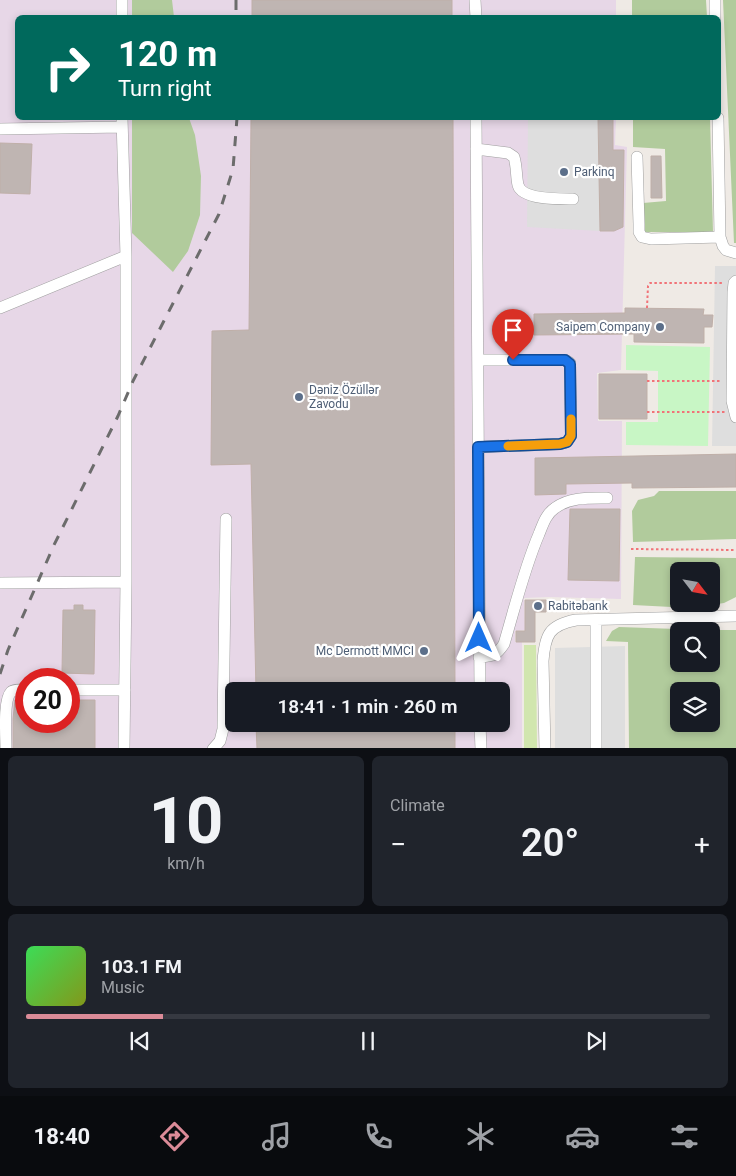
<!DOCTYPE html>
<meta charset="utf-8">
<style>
body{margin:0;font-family:Roboto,sans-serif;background:#20242c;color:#f1f3f6;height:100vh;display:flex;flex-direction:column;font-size:19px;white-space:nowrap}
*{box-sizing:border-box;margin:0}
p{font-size:16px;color:#9ea1a6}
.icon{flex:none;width:28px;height:28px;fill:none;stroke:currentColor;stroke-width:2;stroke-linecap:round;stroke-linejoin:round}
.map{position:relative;height:748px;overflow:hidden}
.details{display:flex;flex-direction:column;gap:8px;padding:8px;background:#0d0f14;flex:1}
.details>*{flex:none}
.banner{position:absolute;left:15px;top:15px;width:706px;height:105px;border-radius:8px;box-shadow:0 2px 8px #0003;background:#00695c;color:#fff;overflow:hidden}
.needle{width:32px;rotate:121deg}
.controls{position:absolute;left:670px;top:562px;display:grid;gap:10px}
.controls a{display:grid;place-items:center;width:50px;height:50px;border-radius:8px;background:#171b24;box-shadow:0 2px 8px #0003;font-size:25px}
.speed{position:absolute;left:15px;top:668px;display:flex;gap:10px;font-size:25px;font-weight:700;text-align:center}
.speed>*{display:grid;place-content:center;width:65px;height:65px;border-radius:50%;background:#171b24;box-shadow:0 2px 8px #0003;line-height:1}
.speed .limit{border:8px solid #d22;background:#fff;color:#111}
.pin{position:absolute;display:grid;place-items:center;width:42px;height:42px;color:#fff;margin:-51px -21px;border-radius:50% 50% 50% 0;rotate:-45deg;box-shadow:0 0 5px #0007}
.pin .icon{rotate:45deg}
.me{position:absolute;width:55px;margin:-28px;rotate:0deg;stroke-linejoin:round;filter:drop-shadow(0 0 4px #0008)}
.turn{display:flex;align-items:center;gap:18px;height:105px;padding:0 20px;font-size:22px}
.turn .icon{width:65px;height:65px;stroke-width:2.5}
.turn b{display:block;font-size:35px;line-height:42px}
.big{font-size:38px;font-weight:600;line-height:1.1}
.details .widget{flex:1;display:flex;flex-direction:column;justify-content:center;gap:8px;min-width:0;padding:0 18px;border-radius:8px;background:#20242c}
.details .dial{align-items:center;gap:0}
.dial b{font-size:65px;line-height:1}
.song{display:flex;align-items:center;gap:15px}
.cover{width:60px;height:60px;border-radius:8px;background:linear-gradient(135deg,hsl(130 70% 55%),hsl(70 70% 35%))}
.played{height:5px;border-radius:2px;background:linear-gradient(90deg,#db8b98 20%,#363941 20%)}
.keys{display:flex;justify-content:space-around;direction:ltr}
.heat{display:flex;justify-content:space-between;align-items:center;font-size:28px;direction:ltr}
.details .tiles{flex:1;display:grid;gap:8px;grid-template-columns:1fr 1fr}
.widget:last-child{grid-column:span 2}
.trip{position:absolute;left:225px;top:682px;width:285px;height:50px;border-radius:8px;background:#171b24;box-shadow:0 2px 8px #0003;font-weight:600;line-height:50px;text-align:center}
.dock{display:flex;height:80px;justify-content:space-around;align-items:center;background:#090b0e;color:#9ea1a6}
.dock .icon{width:35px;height:35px}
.dock .on{color:#db8b98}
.dock b{font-size:22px;color:#f1f3f6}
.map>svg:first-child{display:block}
.industrial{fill:#e7d7e7;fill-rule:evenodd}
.grass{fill:#d1e6ae}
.forest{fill:#b1cb9c;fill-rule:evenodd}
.park{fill:#c8f6c5}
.parking{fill:#dedede}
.building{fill:#bfb5b2;stroke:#bfafa8}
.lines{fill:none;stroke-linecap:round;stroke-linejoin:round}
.minor-casing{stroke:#9f9f9f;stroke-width:12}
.path{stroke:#f17378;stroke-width:2;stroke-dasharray:2.5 2.5;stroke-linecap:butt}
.minor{stroke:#fff;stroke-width:11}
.rail{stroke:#6c6c6c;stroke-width:3;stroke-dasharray:10 10;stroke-linecap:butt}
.route-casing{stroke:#114b97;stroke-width:12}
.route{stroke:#1a73e8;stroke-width:9}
.slow{stroke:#f59e0b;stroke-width:9}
.service-dot{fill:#5c6f8a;stroke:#fff;stroke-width:2}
.labels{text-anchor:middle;stroke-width:4.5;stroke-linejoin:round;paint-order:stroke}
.service-label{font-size:12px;fill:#4e5e75;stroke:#fff;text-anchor:start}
</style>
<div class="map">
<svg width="736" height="749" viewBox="0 0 736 749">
<rect width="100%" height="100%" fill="#efeae5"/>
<path class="industrial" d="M 0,0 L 616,0 L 616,18 L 18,18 L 18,118 L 616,118 L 615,145 L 627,147 L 621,370 L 597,373 L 598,421 L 622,421 L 621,599 L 549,597 L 524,598 L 525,630 L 515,631 L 515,642 L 522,642 L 522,748 L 0,749 ZM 26,679 L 69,679 L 69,721 L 26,721 ZM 234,691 L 501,691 L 501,724 L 234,724 Z"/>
<path class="grass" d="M 524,645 L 536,645 L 537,748 L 524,748 Z"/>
<path class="forest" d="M 132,0 L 172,0 L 174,17 L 132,17 Z
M 632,0 L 706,0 L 707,17 L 632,17 Z
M 723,0 L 736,0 L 736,243 L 734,243 Z
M 132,118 L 189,118 L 195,135 L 201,176 L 200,215 L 188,251 L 173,272 L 132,233 Z
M 633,118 L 710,118 L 713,232 L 643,232 L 643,203 L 666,201 L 665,149 L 633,147 Z
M 659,491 L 736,491 L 736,539 L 633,542 L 632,511 L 638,500 L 654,496 Z
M 635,557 L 736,558 L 736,597 L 724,603 L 691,608 L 633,605 ZM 711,571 L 711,604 L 679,604 L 679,571 Z
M 619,627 L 706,630 L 736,630 L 736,748 L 629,748 L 628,642 L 606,641 L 612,631 ZM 711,631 L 711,664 L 679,664 L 679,631 ZM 711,691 L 711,724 L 679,724 L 679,691 Z"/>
<path class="park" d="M 626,345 L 710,347 L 708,446 L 626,445 L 626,422 L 658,422 L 658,371 L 626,370 Z"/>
<path class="parking" d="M 528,118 L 598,118 L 600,231 L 527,227 Z
M 715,266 L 736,266 L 736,446 L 712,446 Z
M 625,646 L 625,748 L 555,749 L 555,648 Z"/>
<path class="building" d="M 252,0 L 452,0 L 452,18 L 252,18 Z
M 251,118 L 453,118 L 455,691 L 256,691 L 251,464 L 211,465 L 212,331 L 249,330 Z
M 598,118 L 613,118 L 613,150 L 624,150 L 623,227 L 614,231 L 600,231 Z
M 0,143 L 32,144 L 30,194 L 0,193 Z
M 651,156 L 661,156 L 662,198 L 651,198 Z
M 625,308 L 704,309 L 703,315 L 713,315 L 712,327 L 704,327 L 704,343 L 634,342 L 634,334 L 534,335 L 534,314 L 625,313 Z
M 599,374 L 647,374 L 647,419 L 599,419 Z
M 736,454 L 736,487 L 632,488 L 632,483 L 566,484 L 566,494 L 535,495 L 535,458 Z
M 570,509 L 620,509 L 619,581 L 568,580 Z
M 525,600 L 546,600 L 546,612 L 535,612 L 535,642 L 516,642 L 516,631 L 525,631 Z
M 74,605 L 83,605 L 83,610 L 95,610 L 94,674 L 62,673 L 63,610 L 74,610 Z
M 15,700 L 26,700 L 26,721 L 69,721 L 69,700 L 95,700 L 95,749 L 13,749 L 13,719 Z
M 256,724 L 455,724 L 455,749 L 257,749 Z"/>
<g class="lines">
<g class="minor-casing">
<path id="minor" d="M 122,0 L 122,18
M 475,0 L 476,18
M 715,0 L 715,18
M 122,118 L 126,256 L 126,582 L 124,749
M 476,118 L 480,691
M 718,118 L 720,237 L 723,246 L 726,250 L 736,253
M 0,129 L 122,127
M 476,149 L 508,153 L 514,157 C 517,167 516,176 518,185 C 522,200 561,199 573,199
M 637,157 L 639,224 L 639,232 L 642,237 L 651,239 L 720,237
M 736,281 L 734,283 L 733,292 L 732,401 L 736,417
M 0,308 L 126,256
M 478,360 L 565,360 L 570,363 L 571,436 L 567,442 L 560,444 L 478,447
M 0,583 L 126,582
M 479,657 C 493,656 496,656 504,644 C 515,607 524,569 539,534 C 543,524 546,514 555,508 C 570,497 589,498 607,498
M 69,690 L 125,690
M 480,724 L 481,749
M 6,749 C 6,737 3,700 11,692 C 14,689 21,690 26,690
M 213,749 L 220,741 L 223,729 L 226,519
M 545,749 L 543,661 C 545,635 549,625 576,620 L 736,616
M 596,749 L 596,620"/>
</g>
<path class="path" d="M 647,308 L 648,286 L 650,283 L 722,283
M 647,381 L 720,381
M 647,412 L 725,412
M 631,549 L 736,550"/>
<use href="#minor" class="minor"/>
<path class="rail" d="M 236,0 L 236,18
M 0,674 L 8,650 L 54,545 L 118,416 L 133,381 L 219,214 L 233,169 L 237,118"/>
</g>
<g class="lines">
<g class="route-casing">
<path id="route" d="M 479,638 L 478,447 L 560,444 L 567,442 L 571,436 L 570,364 L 565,360 L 513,360"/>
</g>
<use href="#route" class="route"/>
<path class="slow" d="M 508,446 L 560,444 L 567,442 L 571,436 L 571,419"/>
</g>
<g class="service-dot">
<circle cx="564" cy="172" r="5"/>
<circle cx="660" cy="327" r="5"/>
<circle cx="299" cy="397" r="5"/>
<circle cx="538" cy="606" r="5"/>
<circle cx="424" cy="651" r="5"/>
</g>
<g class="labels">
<g class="service-label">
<text x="574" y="176">Parkinq</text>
<text x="650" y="331" text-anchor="end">Saipem Company</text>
<text x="309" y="394">Dəniz Özüllər<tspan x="309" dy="14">Zavodu</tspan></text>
<text x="548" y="610">Rabitəbank</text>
<text x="414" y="655" text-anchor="end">Mc Dermott MMCI</text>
</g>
</g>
</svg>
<div class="controls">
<a><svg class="needle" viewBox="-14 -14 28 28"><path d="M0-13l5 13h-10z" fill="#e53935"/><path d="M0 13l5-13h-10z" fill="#9ea1a6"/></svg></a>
<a><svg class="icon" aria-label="search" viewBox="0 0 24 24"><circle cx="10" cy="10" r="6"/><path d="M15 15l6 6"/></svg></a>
<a><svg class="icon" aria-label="layers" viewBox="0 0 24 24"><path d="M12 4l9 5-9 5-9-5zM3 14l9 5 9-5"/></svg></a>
</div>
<div class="speed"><div class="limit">20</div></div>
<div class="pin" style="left:513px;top:360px;background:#d93025"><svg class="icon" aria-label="arrive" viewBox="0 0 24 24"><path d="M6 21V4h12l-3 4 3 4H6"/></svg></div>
<svg class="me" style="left:479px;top:638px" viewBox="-20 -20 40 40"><path d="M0-17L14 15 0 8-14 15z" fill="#1a73e8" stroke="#fff" stroke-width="4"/></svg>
<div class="trip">18:41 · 1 min · 260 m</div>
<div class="banner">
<div class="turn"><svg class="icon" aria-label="right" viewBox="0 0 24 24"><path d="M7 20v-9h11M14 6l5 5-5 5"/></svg><div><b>120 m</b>Turn right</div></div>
</div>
</div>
<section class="details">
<div class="tiles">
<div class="widget dial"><b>10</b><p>km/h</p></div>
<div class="widget"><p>Climate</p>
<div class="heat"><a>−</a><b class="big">20°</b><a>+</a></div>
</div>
<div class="widget">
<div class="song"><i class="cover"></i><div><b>103.1 FM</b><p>Music</p></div></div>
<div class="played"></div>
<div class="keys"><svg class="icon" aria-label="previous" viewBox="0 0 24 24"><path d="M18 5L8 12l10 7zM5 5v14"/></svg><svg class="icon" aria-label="pause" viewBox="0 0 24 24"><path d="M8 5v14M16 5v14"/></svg><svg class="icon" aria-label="next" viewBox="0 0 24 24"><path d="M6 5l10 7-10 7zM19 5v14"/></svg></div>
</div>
</div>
</section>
<nav class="dock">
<b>18:40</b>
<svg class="icon on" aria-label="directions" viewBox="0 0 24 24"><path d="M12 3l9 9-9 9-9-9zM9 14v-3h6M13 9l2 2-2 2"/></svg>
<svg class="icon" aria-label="music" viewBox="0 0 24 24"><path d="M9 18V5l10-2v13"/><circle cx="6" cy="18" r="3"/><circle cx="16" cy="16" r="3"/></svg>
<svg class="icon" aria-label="phone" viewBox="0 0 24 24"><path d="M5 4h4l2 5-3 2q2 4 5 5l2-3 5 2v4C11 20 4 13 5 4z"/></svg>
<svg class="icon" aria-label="climate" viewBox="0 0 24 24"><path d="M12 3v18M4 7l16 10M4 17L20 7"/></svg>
<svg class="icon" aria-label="car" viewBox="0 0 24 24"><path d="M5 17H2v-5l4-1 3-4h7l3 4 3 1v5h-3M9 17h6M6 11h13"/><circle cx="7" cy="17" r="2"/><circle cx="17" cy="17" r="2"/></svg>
<svg class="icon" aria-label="filters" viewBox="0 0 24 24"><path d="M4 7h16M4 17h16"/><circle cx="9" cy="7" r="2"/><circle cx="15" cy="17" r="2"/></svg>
</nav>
